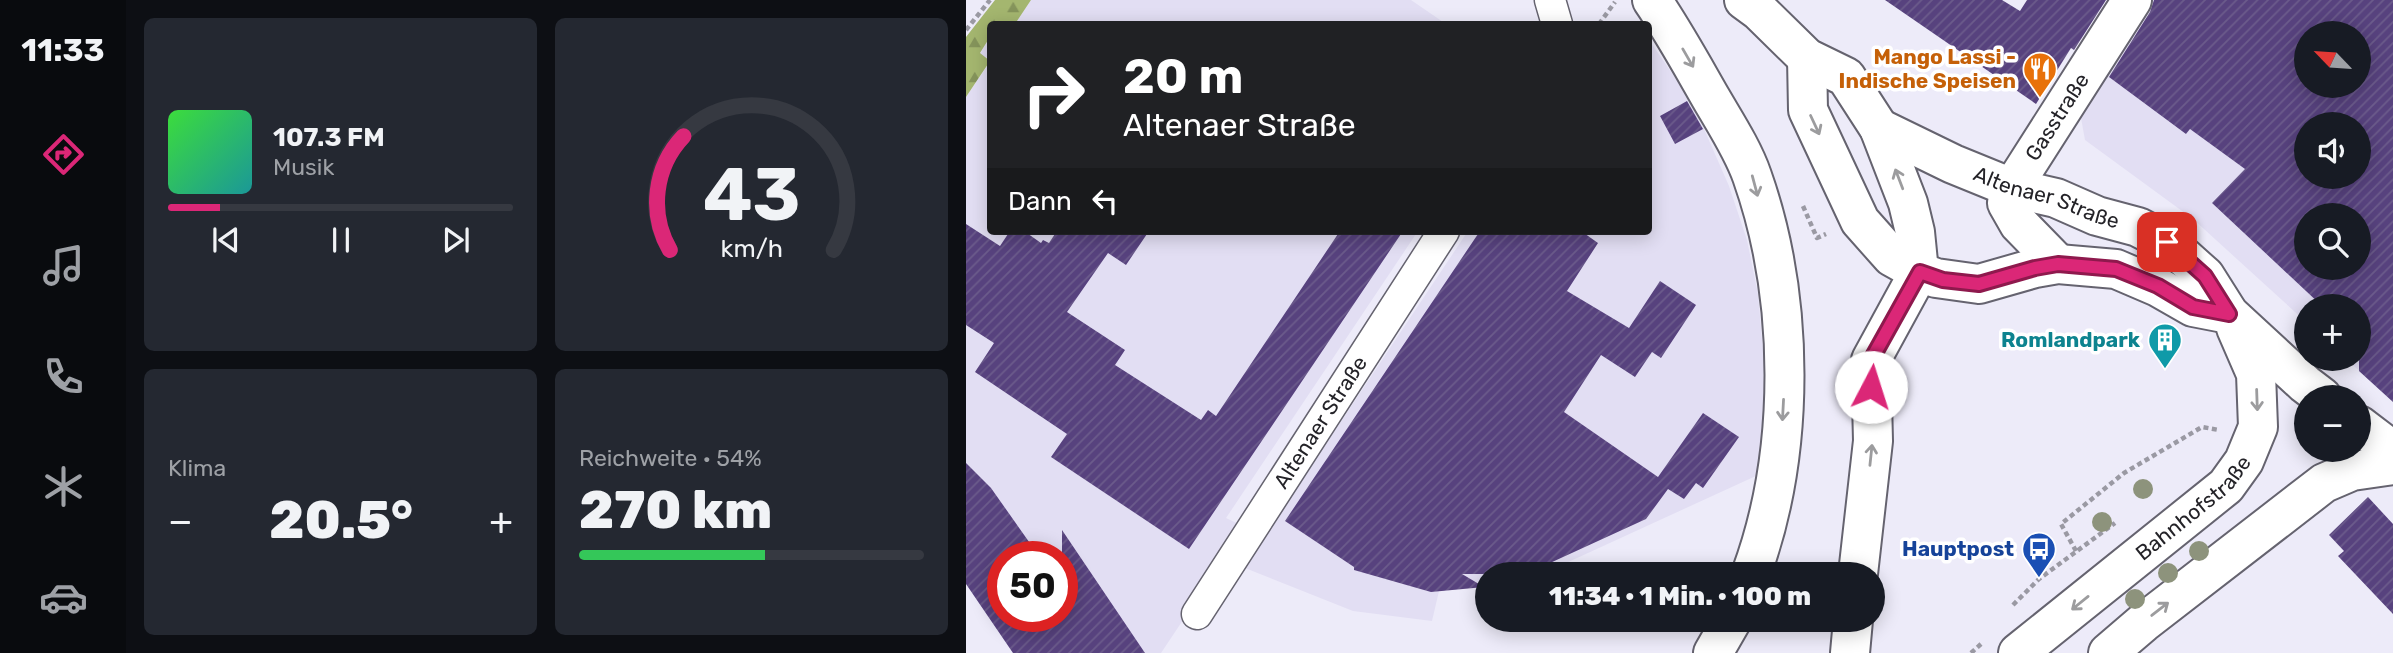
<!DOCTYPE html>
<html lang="de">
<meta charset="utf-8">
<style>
body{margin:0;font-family:Rubik,sans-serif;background:#242831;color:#f1f3f6;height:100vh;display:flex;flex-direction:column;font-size:26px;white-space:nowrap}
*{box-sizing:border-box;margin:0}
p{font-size:23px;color:#9ea1a6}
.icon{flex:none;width:38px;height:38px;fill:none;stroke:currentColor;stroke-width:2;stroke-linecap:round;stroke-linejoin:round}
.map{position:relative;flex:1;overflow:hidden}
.details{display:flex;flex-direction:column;gap:18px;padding:18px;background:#0d0f14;width:840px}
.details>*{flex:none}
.hud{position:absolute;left:21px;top:21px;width:665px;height:214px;border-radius:7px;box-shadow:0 4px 18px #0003;background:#202124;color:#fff;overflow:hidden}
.needle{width:46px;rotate:295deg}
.tools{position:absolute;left:1328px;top:21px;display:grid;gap:14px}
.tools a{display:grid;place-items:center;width:77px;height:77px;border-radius:50%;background:#171b24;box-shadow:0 4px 18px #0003;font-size:35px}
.speed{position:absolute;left:21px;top:541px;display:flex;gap:14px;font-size:35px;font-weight:700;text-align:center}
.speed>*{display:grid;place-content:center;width:91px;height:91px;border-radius:50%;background:#171b24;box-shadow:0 4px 18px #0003;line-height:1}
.speed .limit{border:10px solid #d22;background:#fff;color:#111}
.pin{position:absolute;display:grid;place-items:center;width:60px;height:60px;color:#fff;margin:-30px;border-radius:14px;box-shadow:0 4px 10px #0006}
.me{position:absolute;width:77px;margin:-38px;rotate:5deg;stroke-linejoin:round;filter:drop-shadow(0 0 5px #0008)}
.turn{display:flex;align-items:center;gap:24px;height:147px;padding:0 21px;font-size:32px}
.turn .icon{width:91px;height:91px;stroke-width:2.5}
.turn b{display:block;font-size:49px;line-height:60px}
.then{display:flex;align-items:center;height:66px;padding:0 21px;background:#0003;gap:14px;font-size:26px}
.big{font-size:52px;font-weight:800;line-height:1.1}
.details .widget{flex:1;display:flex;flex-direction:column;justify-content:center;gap:10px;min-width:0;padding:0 24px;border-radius:10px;background:#242831}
.details .dial{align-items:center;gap:0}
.dial svg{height:182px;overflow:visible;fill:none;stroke:#363941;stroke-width:7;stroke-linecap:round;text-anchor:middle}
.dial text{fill:#f1f3f6;stroke:none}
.song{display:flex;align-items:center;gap:21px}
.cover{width:84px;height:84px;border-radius:10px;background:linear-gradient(135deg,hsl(120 70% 55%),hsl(180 70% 35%))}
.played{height:7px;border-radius:4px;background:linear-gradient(90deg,#db2777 15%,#363941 15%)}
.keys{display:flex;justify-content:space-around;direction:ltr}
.heat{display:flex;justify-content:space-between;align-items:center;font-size:38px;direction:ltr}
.charge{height:10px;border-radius:5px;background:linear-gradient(90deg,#34c759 54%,#363941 0)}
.details .tiles{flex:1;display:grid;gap:18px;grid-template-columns:repeat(2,1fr)}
.trip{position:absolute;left:509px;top:562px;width:410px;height:70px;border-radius:35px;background:#171b24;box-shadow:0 4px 18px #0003;font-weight:800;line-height:70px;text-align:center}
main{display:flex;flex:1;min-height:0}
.tabs{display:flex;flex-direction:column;width:126px;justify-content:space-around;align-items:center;background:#090b0e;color:#9ea1a6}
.tabs .icon{width:49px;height:49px}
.tabs .selected{color:#db2777}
.tabs b{font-size:32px;color:#f1f3f6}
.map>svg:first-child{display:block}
.built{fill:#e2def3;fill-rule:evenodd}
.forest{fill:url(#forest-firs)}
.building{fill:url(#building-hatch);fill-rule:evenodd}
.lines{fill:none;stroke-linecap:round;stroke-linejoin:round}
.minor-casing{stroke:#65636f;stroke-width:33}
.tertiary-casing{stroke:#65636f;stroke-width:42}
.secondary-casing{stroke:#65636f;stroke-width:42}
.path{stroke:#9a99a3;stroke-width:4.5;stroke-dasharray:5 3.5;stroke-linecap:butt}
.minor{stroke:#fff;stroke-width:30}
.tertiary{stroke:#fff;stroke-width:38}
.secondary{stroke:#fff;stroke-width:38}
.tree{fill:#8d937c}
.oneway{stroke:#9c9c9e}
.route-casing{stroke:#8e194d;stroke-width:18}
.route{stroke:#db2777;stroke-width:12}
.labels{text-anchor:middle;stroke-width:7;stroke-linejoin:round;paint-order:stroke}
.food-label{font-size:21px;font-weight:bold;fill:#c56008;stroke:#fff;text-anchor:end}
.street-label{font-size:21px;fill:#242328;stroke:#fff}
.culture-label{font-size:21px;font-weight:bold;fill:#0d838f;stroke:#fff;text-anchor:end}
.transit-label{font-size:21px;font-weight:bold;fill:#164399;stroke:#fff;text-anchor:end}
</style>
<main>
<nav class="tabs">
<b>11:33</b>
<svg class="icon selected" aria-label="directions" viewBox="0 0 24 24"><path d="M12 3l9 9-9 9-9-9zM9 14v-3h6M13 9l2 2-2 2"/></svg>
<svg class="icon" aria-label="music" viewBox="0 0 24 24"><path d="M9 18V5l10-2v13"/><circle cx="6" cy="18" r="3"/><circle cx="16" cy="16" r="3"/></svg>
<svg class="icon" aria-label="phone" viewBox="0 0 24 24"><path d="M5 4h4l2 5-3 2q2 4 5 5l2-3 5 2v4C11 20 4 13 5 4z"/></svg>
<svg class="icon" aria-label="climate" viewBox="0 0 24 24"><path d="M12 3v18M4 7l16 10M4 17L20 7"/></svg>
<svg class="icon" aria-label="car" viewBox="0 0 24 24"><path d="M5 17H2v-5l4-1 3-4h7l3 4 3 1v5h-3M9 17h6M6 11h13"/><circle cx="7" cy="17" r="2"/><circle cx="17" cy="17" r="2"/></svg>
</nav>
<section class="details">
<div class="tiles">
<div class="widget">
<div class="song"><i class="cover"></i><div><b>107.3 FM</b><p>Musik</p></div></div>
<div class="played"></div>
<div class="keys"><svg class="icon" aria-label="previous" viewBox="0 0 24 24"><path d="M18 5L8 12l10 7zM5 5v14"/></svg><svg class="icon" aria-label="pause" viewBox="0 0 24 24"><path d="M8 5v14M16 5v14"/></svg><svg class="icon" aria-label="next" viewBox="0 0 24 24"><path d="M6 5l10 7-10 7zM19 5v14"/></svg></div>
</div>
<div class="widget dial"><svg viewBox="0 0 100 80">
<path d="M14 69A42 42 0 1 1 86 69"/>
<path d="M14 69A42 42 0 0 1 20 19" stroke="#db2777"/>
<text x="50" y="56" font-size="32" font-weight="700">43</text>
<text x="50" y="72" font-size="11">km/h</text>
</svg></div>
<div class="widget"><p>Klima</p>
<div class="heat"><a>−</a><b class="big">20.5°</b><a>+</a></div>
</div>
<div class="widget"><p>Reichweite · 54%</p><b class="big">270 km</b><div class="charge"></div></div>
</div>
</section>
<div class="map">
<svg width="1427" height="653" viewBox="0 0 1427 653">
<defs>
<pattern id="forest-firs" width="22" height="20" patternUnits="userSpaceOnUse" patternTransform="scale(1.75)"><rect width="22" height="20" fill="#a4b66f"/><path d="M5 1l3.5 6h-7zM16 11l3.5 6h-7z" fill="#85945b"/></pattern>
<pattern id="building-hatch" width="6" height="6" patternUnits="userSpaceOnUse" patternTransform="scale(1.75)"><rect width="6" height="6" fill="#57427e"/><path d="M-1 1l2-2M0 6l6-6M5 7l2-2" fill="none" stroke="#6b5b8b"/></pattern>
</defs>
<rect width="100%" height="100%" fill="#edebf9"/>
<path class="built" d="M 65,0 L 445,0 L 480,24 L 49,24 Z
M 1186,0 L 1427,0 L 1427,401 L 1380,359 L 1393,359 L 1393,306 L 1340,306 L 1340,322 L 1227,219 L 1119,140 L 1115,118 ZM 1340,33 L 1393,33 L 1393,86 L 1340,86 ZM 1340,124 L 1393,124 L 1393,177 L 1340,177 ZM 1340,215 L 1393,215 L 1393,268 L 1340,268 Z
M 24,37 L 24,231 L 452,231 L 260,518 L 279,527 L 195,653 L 47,653 L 0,584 L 0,97 L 24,62 L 14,54 ZM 37,556 L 96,556 L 96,616 L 37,616 Z
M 683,40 L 717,89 L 738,129 L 763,186 L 781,240 L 792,294 L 797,350 L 798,413 L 792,475 L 598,564 L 570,574 L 522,574 L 521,587 L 473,591 L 466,621 L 387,611 L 269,564 L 300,534 L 502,231 L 682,231 Z"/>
<path class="forest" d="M 29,0 L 65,0 L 49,24 L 24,24 L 24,37 L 14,53 L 24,61 L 0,97 L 0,37 Z"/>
<path class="building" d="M 919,0 L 1036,0 L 1054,11 L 1061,0 L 1140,0 L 1108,50 L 1105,48 L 1070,104 Z
M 1188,0 L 1427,0 L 1427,402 L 1393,371 L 1393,306 L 1356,306 L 1246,203 L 1279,169 L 1224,129 L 1220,134 L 1143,77 L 1184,12 ZM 1340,33 L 1393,33 L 1393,86 L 1340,86 ZM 1340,124 L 1393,124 L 1393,177 L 1340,177 ZM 1340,215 L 1393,215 L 1393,268 L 1340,268 Z
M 721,101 L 737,129 L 709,144 L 694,116 Z
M 0,224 L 34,246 L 44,231 L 58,231 L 75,243 L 77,240 L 83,243 L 91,231 L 183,231 L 160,265 L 142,253 L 101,312 L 159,350 L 149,365 L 235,420 L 242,410 L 250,416 L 374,231 L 437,231 L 223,549 L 85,457 L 101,434 L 9,372 L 28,343 L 0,325 Z
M 514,231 L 615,231 L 632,243 L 601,291 L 663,328 L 694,281 L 730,305 L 695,358 L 686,352 L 669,377 L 635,355 L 598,412 L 692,477 L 737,413 L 773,437 L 737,488 L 730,483 L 718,499 L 702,489 L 680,519 L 560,574 L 496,574 L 518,587 L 465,592 L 388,570 L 388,567 L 319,521 Z
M 0,463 L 25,488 L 73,556 L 37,556 L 37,616 L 96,616 L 96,530 L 179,653 L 47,653 L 0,584 Z
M 1402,497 L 1427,524 L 1427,614 L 1372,556 L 1378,551 L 1363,535 Z"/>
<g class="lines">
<g class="minor-casing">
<g id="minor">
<path d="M 584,0 L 591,24"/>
<path id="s1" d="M 231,614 L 478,231"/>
</g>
</g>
<g class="tertiary-casing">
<g id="tertiary">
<path id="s2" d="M 1092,264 L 1053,224 L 1041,203 L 1046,188 L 1166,0"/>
</g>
</g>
<g class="secondary-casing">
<g id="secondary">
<path d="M 686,0 C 708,32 727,67 746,100 C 760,124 777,150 786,176 C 829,298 830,452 785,574"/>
<path d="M 778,0 L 793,11 L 841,58 L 880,77 L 913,128 L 942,203 L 949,232 L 953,272 L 905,360 L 907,441 L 892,574"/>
<path d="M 841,58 L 842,110 L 894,221 L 926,257 L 953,272 L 970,278 L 1013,284 L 1069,268 L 1092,264 L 1150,269 L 1192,287 L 1227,307 L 1263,314"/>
<path id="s3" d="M 913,128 L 987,164 L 1046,188 L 1090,198 L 1131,216 L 1172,227 L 1201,242 L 1239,276 L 1263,314 L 1339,384 L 1356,397"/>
<path d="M 1393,425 L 1427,451"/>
<path d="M 747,653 L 766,620"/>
<path d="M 884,653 L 887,620"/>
<path id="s4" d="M 1052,653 L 1260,486 L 1278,461 L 1292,427 L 1290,374 L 1270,328"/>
<path d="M 1142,653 L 1177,623 L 1358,483 L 1386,471 L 1427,465"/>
</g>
</g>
<path class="path" d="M 633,24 L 649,2
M 0,30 L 24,0
M 837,206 L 851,238 L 860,234
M 1110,551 L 1095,524 L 1158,473 L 1236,427 L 1253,430
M 1047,605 L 1073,579 L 1149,523
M 1005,653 L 1015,644"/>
<use href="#minor" class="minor"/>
<use href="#tertiary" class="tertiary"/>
<use href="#secondary" class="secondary"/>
</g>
<g class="tree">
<circle cx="1177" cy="489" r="10"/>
<circle cx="1136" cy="522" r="10"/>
<circle cx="1233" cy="551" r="10"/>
<circle cx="1202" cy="573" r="10"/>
<circle cx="1169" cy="599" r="10"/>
</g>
<defs><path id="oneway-shaft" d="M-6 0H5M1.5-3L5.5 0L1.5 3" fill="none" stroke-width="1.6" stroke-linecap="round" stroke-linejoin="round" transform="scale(1.75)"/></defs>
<g class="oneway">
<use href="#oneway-shaft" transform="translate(722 58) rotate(60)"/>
<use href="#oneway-shaft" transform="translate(849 125) rotate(65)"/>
<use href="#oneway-shaft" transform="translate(933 179) rotate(-111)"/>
<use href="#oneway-shaft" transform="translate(789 186) rotate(75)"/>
<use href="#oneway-shaft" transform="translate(1291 400) rotate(88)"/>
<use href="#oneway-shaft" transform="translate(817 410) rotate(93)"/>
<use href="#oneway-shaft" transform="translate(905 455) rotate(-84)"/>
<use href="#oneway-shaft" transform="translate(1114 603) rotate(141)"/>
<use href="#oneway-shaft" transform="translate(1194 609) rotate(-38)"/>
</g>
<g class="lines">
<g class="route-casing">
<path id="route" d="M 905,387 L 905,360 L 954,272 L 977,280 L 1013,284 L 1069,268 L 1092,264 L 1150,269 L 1192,286 L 1227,307 L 1263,314 L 1239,276 L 1201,242"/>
</g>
<use href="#route" class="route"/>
</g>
<defs>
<g id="restaurant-pin" transform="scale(1.75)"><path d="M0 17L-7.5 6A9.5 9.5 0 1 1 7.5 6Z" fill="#e8710a" stroke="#fff"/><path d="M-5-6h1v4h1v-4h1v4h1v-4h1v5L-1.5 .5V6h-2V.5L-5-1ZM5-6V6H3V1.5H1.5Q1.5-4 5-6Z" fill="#fff"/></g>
<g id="building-pin" transform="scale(1.75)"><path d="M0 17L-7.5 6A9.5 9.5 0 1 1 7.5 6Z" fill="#0f9aa8" stroke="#fff"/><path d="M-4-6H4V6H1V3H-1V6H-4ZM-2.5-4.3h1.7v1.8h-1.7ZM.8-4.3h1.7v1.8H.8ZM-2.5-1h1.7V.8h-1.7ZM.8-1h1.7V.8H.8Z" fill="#fff"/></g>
<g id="bus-pin" transform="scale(1.75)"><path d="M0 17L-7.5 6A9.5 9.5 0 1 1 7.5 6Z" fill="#1a4fb4" stroke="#fff"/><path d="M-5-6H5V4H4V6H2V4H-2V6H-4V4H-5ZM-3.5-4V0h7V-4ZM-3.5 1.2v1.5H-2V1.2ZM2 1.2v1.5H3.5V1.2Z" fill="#fff"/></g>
</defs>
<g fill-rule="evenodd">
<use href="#restaurant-pin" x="1074" y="69"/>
<use href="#building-pin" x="1199" y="340"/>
<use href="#bus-pin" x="1073" y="549"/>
</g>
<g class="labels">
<g class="food-label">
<text x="1050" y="64">Mango Lassi -<tspan x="1050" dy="24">Indische Speisen</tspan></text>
</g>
<g class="street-label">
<text dy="7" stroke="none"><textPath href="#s2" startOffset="180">Gasstraße</textPath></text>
<text dy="7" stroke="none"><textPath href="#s3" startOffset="182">Altenaer Straße</textPath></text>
<text dy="7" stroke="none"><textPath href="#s1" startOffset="228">Altenaer Straße</textPath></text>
<text dy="7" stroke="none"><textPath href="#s4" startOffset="228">Bahnhofstraße</textPath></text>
</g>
<g class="culture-label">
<text x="1174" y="347">Romlandpark</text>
</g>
<g class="transit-label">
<text x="1048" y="556">Hauptpost</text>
</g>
</g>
</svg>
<div class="tools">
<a><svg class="needle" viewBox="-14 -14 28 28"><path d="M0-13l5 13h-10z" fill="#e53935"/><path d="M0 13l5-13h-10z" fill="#9ea1a6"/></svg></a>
<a><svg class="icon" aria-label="sound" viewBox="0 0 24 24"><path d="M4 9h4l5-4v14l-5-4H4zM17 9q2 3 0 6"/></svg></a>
<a><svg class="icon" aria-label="search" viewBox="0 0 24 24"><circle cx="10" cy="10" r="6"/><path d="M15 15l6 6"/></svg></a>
<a>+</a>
<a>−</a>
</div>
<div class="speed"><div class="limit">50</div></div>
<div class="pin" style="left:1201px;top:242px;background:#d93025"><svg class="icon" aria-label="arrive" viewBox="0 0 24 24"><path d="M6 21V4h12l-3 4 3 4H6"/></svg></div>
<svg class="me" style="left:905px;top:387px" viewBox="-20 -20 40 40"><circle r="19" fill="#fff"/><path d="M0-13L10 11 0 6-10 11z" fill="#db2777"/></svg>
<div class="trip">11:34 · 1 Min. · 100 m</div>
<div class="hud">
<div class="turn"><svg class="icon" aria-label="right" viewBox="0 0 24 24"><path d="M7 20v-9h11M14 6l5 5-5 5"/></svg><div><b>20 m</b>Altenaer Straße</div></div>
<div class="then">Dann<svg class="icon" aria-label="left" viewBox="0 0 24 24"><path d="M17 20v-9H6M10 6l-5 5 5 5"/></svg></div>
</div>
</div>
</main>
